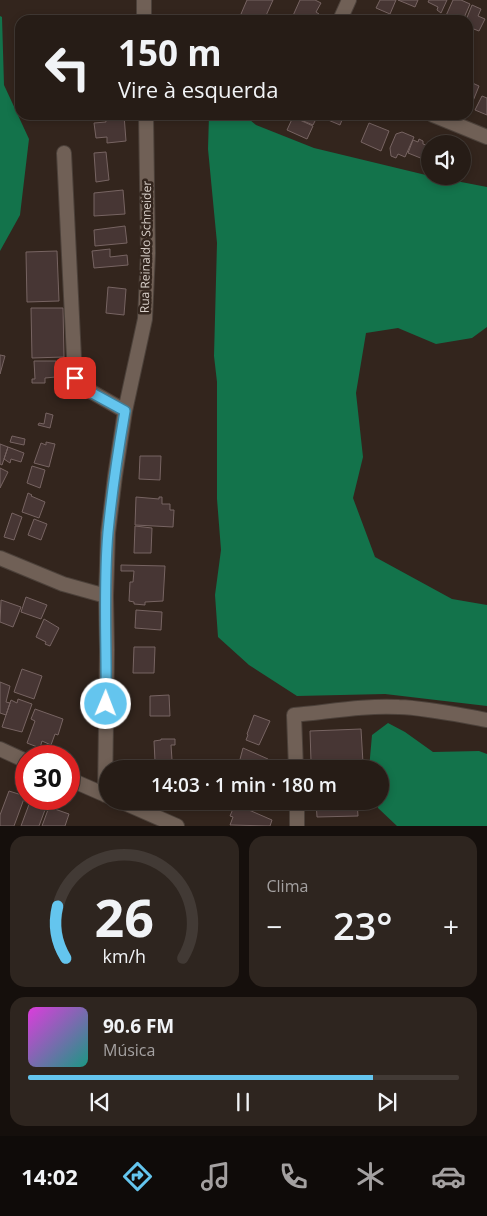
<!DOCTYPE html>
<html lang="pt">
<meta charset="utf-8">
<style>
body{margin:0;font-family:"Open Sans",sans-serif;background:#2e251f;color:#f1f3f6;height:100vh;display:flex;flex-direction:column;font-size:19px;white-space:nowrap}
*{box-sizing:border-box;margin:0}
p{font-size:16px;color:#a4a1a1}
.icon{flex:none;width:28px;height:28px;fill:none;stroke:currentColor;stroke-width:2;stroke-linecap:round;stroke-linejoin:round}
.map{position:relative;height:826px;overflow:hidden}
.drawer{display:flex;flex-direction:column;gap:10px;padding:10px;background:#150f0c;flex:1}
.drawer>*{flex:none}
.top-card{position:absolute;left:15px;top:15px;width:458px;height:105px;border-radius:15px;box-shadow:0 2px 8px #0003,0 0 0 1px #423a35;background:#261c16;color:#f1f3f6;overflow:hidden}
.fabs{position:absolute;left:421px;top:135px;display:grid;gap:10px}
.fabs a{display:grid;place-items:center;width:50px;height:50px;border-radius:50%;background:#261c16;box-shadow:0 2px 8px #0003,0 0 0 1px #423a35;font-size:25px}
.speed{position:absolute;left:15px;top:745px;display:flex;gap:10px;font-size:25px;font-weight:700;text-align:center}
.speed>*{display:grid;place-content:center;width:65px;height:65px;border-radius:50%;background:#261c16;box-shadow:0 2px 8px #0003,0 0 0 1px #423a35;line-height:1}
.speed .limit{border:8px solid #d22;background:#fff;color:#111}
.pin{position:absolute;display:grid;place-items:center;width:42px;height:42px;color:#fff;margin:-21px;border-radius:10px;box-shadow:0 2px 8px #0006}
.me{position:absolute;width:55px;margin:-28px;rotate:1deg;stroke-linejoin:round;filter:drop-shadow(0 0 4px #0008)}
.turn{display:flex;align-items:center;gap:18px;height:105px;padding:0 20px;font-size:22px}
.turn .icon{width:65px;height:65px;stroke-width:2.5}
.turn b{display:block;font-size:35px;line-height:42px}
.big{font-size:38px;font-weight:600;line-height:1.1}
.drawer .tile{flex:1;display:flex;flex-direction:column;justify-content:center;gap:8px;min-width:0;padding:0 18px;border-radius:15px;background:#2e251f}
.drawer .dial{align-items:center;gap:0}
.dial svg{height:130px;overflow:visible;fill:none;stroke:#423a35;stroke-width:7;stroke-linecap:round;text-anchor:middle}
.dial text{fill:#f1f3f6;stroke:none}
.song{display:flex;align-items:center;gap:15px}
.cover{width:60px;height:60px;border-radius:8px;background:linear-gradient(135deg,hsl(300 70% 55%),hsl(170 70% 35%))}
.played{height:5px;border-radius:2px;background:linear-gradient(90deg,#64c5ee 80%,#423a35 80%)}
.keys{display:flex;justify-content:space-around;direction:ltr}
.heat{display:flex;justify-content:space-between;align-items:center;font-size:28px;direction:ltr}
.drawer .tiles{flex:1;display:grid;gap:10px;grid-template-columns:1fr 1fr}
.tile:last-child{grid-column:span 2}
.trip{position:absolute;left:99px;top:760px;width:290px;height:50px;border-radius:25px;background:#261c16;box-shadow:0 2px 8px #0003,0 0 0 1px #423a35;font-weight:600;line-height:50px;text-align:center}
.tab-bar{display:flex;height:80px;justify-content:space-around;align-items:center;background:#0f0b09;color:#a4a1a1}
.tab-bar .icon{width:35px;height:35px}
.tab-bar .on{color:#64c5ee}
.tab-bar b{font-size:22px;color:#f1f3f6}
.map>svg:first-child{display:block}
.forest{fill:#13734b}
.building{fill:#473634;stroke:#776462}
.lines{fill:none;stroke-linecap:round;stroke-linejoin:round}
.minor-casing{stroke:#4c413a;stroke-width:16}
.minor{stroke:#706056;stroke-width:14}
.route-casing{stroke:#41809b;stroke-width:12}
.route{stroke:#64c5ee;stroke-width:9}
.labels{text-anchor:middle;stroke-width:5;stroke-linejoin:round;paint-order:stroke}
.street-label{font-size:12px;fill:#dbd2cc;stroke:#33251d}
</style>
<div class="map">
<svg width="487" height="826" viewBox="0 0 487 826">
<rect width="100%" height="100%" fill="#33251d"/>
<path class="forest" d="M 0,16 L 2,17 L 4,85 L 29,139 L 20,215 L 0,251 Z
M 209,115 L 244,115 L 256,125 L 314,148 L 430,176 L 487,187 L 487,327 L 472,338 L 436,344 L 398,328 L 366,333 L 356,393 L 363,457 L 353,498 L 375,557 L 452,599 L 487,605 L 487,706 L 385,694 L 297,696 L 249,665 L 218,637 L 215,595 L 221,550 L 217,499 L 217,382 L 214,356 L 217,243 L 208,149 Z
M 388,723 L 405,732 L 433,752 L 479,751 L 487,754 L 487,826 L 397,826 L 378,808 L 377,801 L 380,801 L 380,769 L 369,769 L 372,735 Z"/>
<path class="building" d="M 247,0 L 273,0 L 264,20 L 255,20 L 241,14 Z
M 300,0 L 315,0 L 321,3 L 316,12 L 319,14 L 317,20 L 291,20 Z
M 380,0 L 396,0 L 390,14 L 376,8 Z
M 398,0 L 418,0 L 415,7 Z
M 429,0 L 447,0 L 441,13 L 437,10 L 438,7 L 428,2 Z
M 453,0 L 461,0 L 470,4 L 463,20 L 444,20 Z
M 472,5 L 481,9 L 478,16 L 485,19 L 479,31 L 471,28 L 470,31 L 468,30 L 468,20 L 466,20 Z
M 468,81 L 479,86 L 471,106 L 468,105 Z
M 482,96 L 487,98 L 487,115 L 475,110 Z
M 105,115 L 124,115 L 126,141 L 107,143 L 107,137 L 96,138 L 94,123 L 106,122 Z
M 303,115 L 318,115 L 313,125 L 301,120 Z
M 321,115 L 344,115 L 340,125 L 321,117 Z
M 293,117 L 313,126 L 307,139 L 287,130 Z
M 369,123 L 389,131 L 381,151 L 361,142 Z
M 402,132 L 414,137 L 405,157 L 398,154 L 396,158 L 391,156 L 390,148 L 396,134 Z
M 439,138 L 452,144 L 437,144 Z
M 419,139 L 423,141 L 423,144 L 429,146 L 423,159 L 408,153 L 413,140 L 418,142 Z
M 106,152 L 109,180 L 96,182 L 94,153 Z
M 123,190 L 125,214 L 94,216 L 94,193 Z
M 125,226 L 127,243 L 95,246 L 94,230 Z
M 110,249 L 110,257 L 127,255 L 128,265 L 94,268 L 92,251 Z
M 57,251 L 59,301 L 27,302 L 26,252 Z
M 108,287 L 126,289 L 124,315 L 106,313 Z
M 31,308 L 63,308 L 64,357 L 32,358 Z
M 0,355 L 5,356 L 0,374 Z
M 34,361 L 56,361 L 56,377 L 45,378 L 45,383 L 32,383 L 32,379 L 35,379 Z
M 46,413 L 53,415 L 50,428 L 38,425 L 39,423 L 44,424 Z
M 12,436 L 25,439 L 24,445 L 10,442 Z
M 46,442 L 55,444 L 49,467 L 34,463 L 41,443 L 46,445 Z
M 0,444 L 8,447 L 2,465 L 0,464 Z
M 8,447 L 24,453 L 21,462 L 11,459 L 10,463 L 4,459 Z
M 140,456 L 161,456 L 160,480 L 139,479 Z
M 32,466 L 45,470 L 40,488 L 27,483 Z
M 0,468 L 8,472 L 0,488 Z
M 28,493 L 32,495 L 31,496 L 45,502 L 39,518 L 22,512 Z
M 136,497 L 159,499 L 159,497 L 162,497 L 162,504 L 170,504 L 170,510 L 174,510 L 173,527 L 135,525 Z
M 12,513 L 22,517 L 14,540 L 4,537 Z
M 34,519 L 47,524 L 41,540 L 28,535 Z
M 135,526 L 152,528 L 151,553 L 134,553 Z
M 121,565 L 165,566 L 163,601 L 145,602 L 145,605 L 134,604 L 134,602 L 129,601 L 130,582 L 133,582 L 134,571 L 121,571 Z
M 26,597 L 47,605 L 41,619 L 21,612 Z
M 1,600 L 21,607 L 13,627 L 0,622 Z
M 136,610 L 162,612 L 161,630 L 135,628 Z
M 44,619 L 59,628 L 50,646 L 45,644 L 46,642 L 36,637 Z
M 134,647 L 155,647 L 154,673 L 133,673 Z
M 22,669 L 42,676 L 34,699 L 14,692 Z
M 0,682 L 10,686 L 6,702 L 10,703 L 6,715 L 0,713 Z
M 169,695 L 170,716 L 150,716 L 150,696 Z
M 18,699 L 32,704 L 22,732 L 2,727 L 11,700 L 17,703 Z
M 35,709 L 63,719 L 58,735 L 55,734 L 51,745 L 42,741 L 40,748 L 27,743 L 35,721 L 31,719 Z
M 254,715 L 270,721 L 259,745 L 246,740 L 248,735 L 247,734 Z
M 361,729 L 363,763 L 316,764 L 316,761 L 311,761 L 310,731 Z
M 161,739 L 175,739 L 175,745 L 171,745 L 172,760 L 155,761 L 154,741 L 161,740 Z
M 243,748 L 268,759 L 264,769 L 250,769 L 245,767 L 244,769 L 232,768 L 235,761 L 239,763 Z
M 9,791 L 25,796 L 14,826 L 0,826 L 0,815 Z
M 31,799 L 49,799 L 39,826 L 21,826 Z
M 316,801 L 357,801 L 358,816 L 317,817 Z
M 235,804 L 272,820 L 270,826 L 230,825 L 233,817 L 230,816 Z
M 49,807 L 69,814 L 65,826 L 42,826 Z"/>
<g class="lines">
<g class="minor-casing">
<path id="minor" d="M 144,0 L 144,20
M 340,20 L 349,0
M 433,115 L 487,137
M 64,153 L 75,378 L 83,387 L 125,411
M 0,558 L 63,584 L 106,596
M 0,749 L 26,761
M 296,769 L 294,715 C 328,712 364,705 399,707 C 428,708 458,715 487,720
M 69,779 L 108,796
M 105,795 L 107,650 L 106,596 L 108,533 L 115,476 L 125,411 L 145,319 L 148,253 L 146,115
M 120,801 L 177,826
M 297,801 L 297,826"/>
</g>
<use href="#minor" class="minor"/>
</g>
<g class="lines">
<g class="route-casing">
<path id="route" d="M 75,378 L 83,388 L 125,411 C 118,451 112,491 108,532 C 103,589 107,647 106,704"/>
</g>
<use href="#route" class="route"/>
</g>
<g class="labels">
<g class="street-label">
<text transform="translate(146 247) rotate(-89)" y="4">Rua Reinaldo Schneider</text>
</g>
</g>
</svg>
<div class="fabs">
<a><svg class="icon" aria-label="sound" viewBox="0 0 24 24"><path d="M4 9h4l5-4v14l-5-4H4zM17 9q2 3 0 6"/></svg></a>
</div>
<div class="speed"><div class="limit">30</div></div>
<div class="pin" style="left:75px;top:378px;background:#d93025"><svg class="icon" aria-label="arrive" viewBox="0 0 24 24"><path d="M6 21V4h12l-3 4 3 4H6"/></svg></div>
<svg class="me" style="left:106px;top:704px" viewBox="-20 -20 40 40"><circle r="17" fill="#64c5ee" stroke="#fff" stroke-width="3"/><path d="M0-11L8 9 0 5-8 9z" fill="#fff"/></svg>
<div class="trip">14:03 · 1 min · 180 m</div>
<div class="top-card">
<div class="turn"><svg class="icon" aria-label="left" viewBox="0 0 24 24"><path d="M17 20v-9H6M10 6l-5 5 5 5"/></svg><div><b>150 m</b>Vire à esquerda</div></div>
</div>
</div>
<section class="drawer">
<div class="tiles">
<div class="tile dial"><svg viewBox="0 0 100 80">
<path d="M14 69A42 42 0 1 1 86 69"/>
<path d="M14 69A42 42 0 0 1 9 37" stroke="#64c5ee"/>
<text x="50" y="56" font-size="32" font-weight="700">26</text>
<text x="50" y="72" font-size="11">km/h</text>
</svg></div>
<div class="tile"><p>Clima</p>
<div class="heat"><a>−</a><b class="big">23°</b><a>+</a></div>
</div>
<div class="tile">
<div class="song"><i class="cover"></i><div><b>90.6 FM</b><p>Música</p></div></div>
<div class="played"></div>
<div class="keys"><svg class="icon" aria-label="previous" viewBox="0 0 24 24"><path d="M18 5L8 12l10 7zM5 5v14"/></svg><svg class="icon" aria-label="pause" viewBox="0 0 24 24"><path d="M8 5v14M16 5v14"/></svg><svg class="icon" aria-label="next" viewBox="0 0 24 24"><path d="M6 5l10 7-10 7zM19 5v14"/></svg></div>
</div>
</div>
</section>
<nav class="tab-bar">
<b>14:02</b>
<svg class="icon on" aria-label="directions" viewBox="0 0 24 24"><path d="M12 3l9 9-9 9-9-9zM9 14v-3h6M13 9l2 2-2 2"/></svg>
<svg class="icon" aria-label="music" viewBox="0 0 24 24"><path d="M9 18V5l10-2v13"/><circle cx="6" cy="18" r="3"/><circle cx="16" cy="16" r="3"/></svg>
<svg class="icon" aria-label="phone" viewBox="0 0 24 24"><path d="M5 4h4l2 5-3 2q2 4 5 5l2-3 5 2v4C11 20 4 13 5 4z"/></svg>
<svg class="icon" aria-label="climate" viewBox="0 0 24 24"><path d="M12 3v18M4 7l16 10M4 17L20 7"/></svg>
<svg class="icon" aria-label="car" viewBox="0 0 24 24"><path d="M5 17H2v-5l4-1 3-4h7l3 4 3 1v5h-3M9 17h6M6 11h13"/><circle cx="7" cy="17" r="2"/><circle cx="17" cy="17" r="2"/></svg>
</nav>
